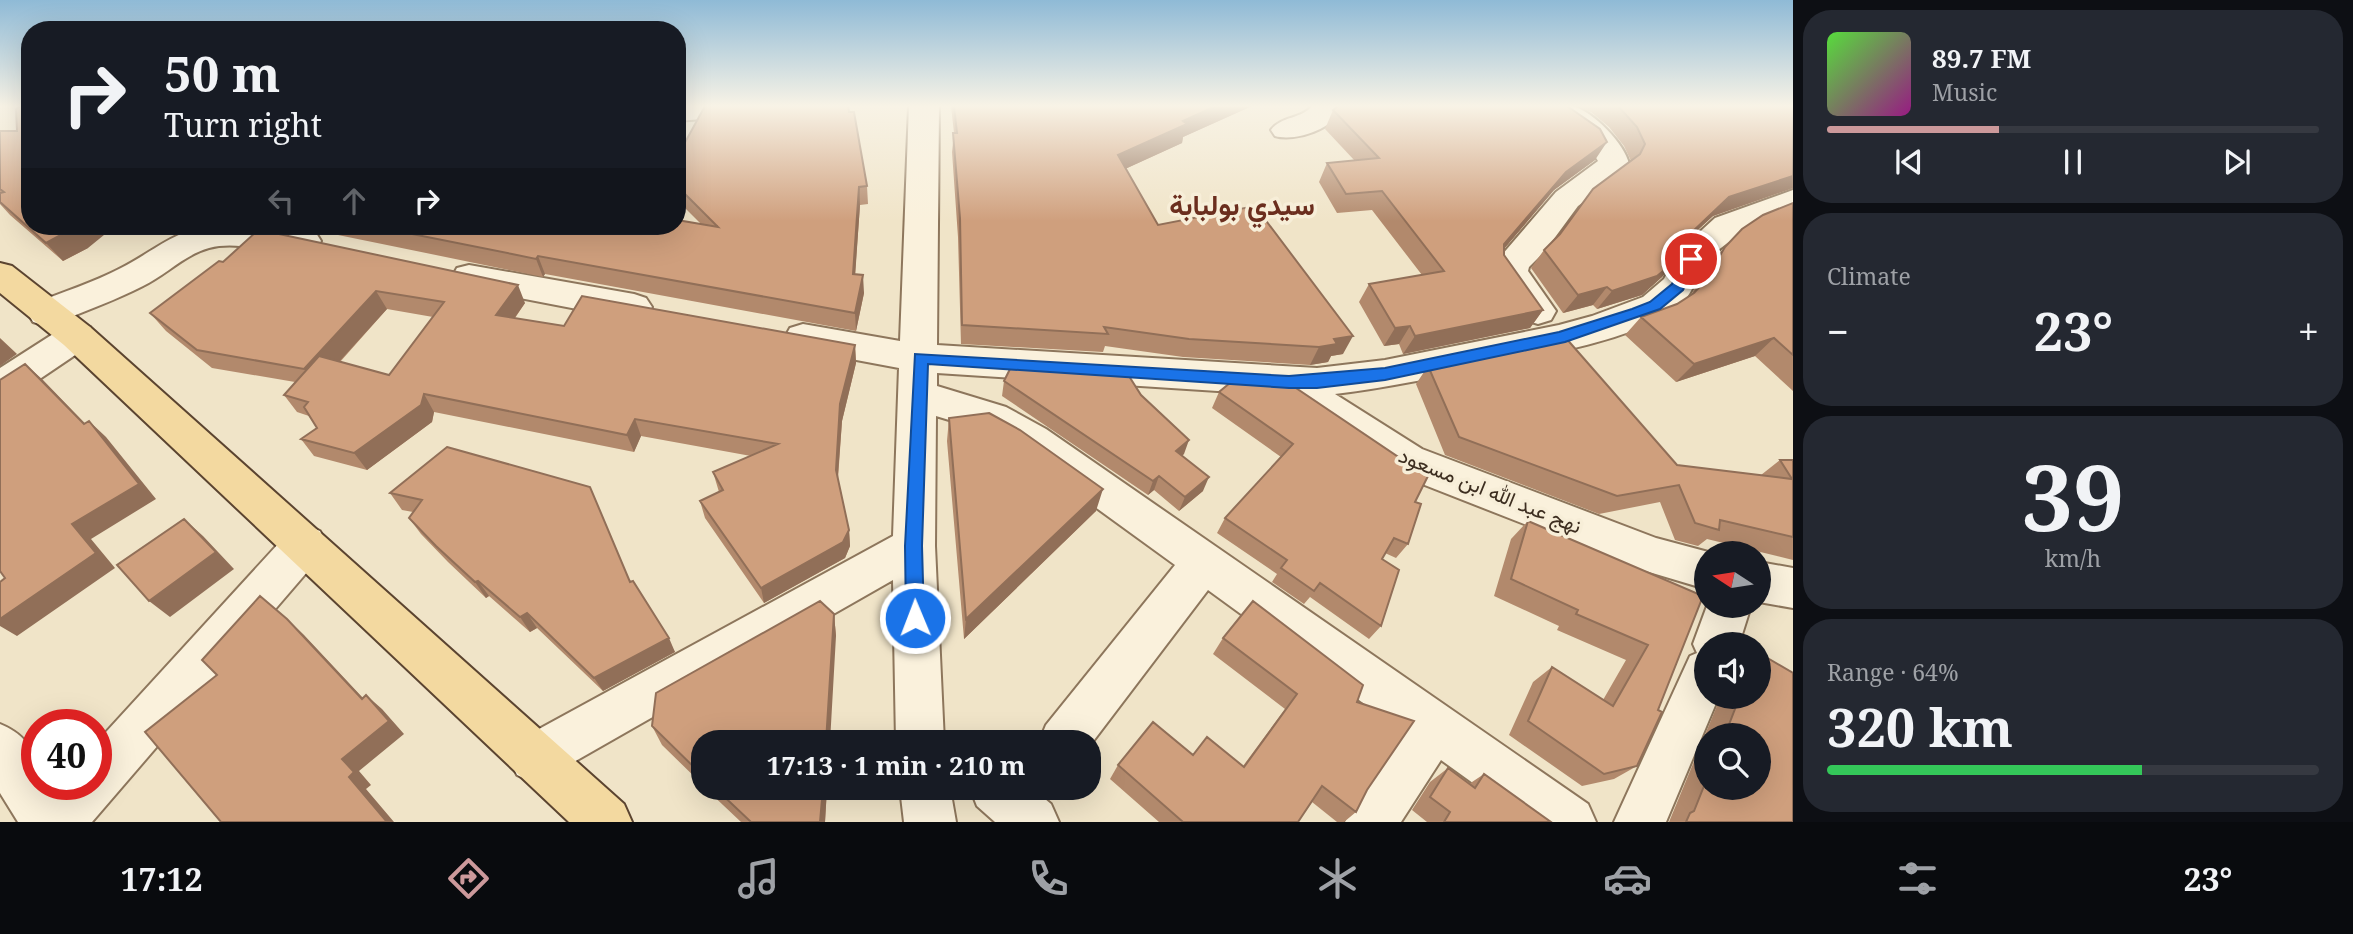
<!DOCTYPE html>
<meta charset="utf-8">
<style>
body{margin:0;font-family:"Noto Serif",Vazirmatn,serif;background:#242831;color:#f1f3f6;height:100vh;display:flex;flex-direction:column;font-size:26px;white-space:nowrap}
*{box-sizing:border-box;margin:0}
p{font-size:23px;color:#9ea1a6}
.icon{flex:none;width:38px;height:38px;fill:none;stroke:currentColor;stroke-width:2;stroke-linecap:round;stroke-linejoin:round}
.map{position:relative;flex:1;overflow:hidden}
.drawer{display:flex;flex-direction:column;gap:10px;padding:10px;background:#0d0f14;width:560px}
.drawer>*{flex:none}
.top-card{position:absolute;left:21px;top:21px;width:665px;height:214px;border-radius:28px;box-shadow:0 7px 28px #0002;background:#171b24;color:#f1f3f6;overflow:hidden}
.needle{width:46px;rotate:282deg}
.tools{position:absolute;left:1694px;top:541px;display:grid;gap:14px}
.tools a{display:grid;place-items:center;width:77px;height:77px;border-radius:50%;background:#171b24;box-shadow:0 7px 28px #0002;font-size:35px}
.speed{position:absolute;left:21px;top:709px;display:flex;gap:14px;font-size:35px;font-weight:700;text-align:center}
.speed>*{display:grid;place-content:center;width:91px;height:91px;border-radius:50%;background:#171b24;box-shadow:0 7px 28px #0002;line-height:1}
.speed .limit{border:10px solid #d22;background:#fff;color:#111}
.pin{position:absolute;display:grid;place-items:center;width:60px;height:60px;color:#fff;margin:-30px;border:4px solid #fff;border-radius:50%;box-shadow:0 2px 7px #0007}
.me{position:absolute;width:77px;margin:-38px;rotate:359deg;stroke-linejoin:round;filter:drop-shadow(0 0 5px #0008)}
.turn{display:flex;align-items:center;gap:24px;height:147px;padding:0 28px;font-size:32px}
.turn .icon{width:91px;height:91px;stroke-width:2.5}
.turn b{display:block;font-size:49px;line-height:60px}
.lanes{display:flex;align-items:center;height:66px;padding:0 28px;background:#0003;justify-content:center;gap:35px;direction:ltr}
.lanes .off{opacity:.35}
.big{font-size:52px;font-weight:700;line-height:1.1}
.drawer .widget{flex:1;display:flex;flex-direction:column;justify-content:center;gap:10px;min-width:0;padding:0 24px;border-radius:28px;background:#242831}
.drawer .dial{align-items:center;gap:0}
.dial b{font-size:91px;line-height:1}
.song{display:flex;align-items:center;gap:21px}
.cover{width:84px;height:84px;border-radius:10px;background:linear-gradient(135deg,hsl(110 70% 55%),hsl(310 70% 35%))}
.played{height:7px;border-radius:4px;background:linear-gradient(90deg,#cc999b 35%,#363941 35%)}
.keys{display:flex;justify-content:space-around;direction:ltr}
.heat{display:flex;justify-content:space-between;align-items:center;font-size:38px;direction:ltr}
.charge{height:10px;border-radius:5px;background:linear-gradient(90deg,#34c759 64%,#363941 0)}
.trip{position:absolute;left:691px;top:730px;width:410px;height:70px;border-radius:28px;background:#171b24;box-shadow:0 7px 28px #0002;font-weight:700;line-height:70px;text-align:center}
.menu{display:flex;height:112px;justify-content:space-around;align-items:center;background:#090b0e;color:#9ea1a6}
.menu .icon{width:49px;height:49px}
.menu .on{color:#cc999b}
.menu b{font-size:32px;color:#f1f3f6}
main{display:flex;flex:1;min-height:0}
.map>svg:first-child{display:block}
.lines{fill:none;stroke-linecap:round;stroke-linejoin:round}
.minor-casing{stroke:#8d765c;stroke-width:4}
.major-casing{stroke:#5b4430;stroke-width:4}
.minor{fill:#faf1dc;fill-rule:evenodd}
.major{fill:#f3d9a0;fill-rule:evenodd}
.wall{fill:#b2896c;fill-rule:evenodd}
.shaded-wall{fill:#916f58}
.building{fill:#cf9f7d;stroke:#916f58;stroke-width:2}
.route{fill:#1a73e8;stroke:#114b97;stroke-width:2}
.labels{text-anchor:middle;stroke-width:7;stroke-linejoin:round;paint-order:stroke}
.street-label{font-size:21px;fill:#3d2e20;stroke:#f7eed8}
.district-label{font-size:28px;font-weight:bold;fill:#6b2e1e;stroke:#f7eed8}
</style>
<main>
<div class="map">
<svg width="1793" height="822" viewBox="0 0 1793 822">
<rect width="100%" height="100%" fill="#f0e4c8"/>
<g class="lines">
<g class="minor-casing">
<path id="minor" d="M 677,106 L 769,106 L 764,112 L 754,115 L 677,121 Z
M 909,106 L 939,106 L 937,345 L 1317,368 L 1385,360 L 1559,325 L 1592,316 L 1643,297 L 1664,279 L 1679,251 L 1715,218 L 1793,190 L 1793,212 C 1761,225 1730,234 1707,262 C 1692,282 1693,301 1666,316 C 1616,342 1557,352 1503,363 C 1447,375 1392,387 1335,394 L 1422,449 L 1656,538 L 1712,553 L 1706,553 L 1706,589 L 1639,569 L 1394,473 L 1278,395 L 937,373 L 937,386 L 1006,407 L 1046,429 L 1588,804 L 1596,822 L 1527,822 L 1441,760 L 1401,822 L 1345,822 L 1353,804 L 1403,732 L 1208,590 L 1088,748 L 1088,742 L 1039,742 L 1046,725 L 1175,565 L 1018,451 L 979,429 L 936,416 L 935,546 L 944,742 L 896,742 L 893,580 L 551,775 L 534,783 L 517,775 L 509,758 L 517,741 L 893,536 L 899,368 L 803,350 L 790,346 L 785,337 L 790,328 L 803,324 L 900,341 Z
M 1312,106 L 1342,106 C 1336,129 1295,142 1275,136 L 1271,130 C 1281,116 1302,119 1312,106 Z
M 1538,106 C 1549,106 1562,104 1572,106 C 1593,111 1625,144 1629,164 L 1625,171 L 1578,206 L 1545,251 L 1529,267 L 1528,271 L 1556,311 L 1551,320 L 1538,324 L 1525,320 L 1494,272 L 1495,263 L 1556,192 L 1598,161 L 1589,146 L 1543,112 Z
M 210,226 C 245,226 282,223 316,233 L 321,241 L 316,249 C 281,259 244,239 209,248 C 184,255 166,275 143,286 C 116,300 87,310 59,322 L 46,326 L 33,322 L 28,313 L 33,304 C 62,292 93,283 121,268 C 151,253 175,230 210,226 Z
M 469,265 L 634,294 L 646,298 L 652,307 L 646,316 L 634,320 L 457,286 L 452,277 L 457,268 Z
M 77,323 L 90,327 L 95,336 L 90,345 L 13,397 L 0,402 L 0,368 L 64,327 Z
M 305,525 L 320,531 L 326,544 L 320,557 L 92,822 L 18,822 L 0,793 L 0,724 C 29,736 37,754 37,784 L 52,784 L 55,788 L 59,784 L 96,784 L 96,743 L 290,531 Z
M 1759,562 L 1793,568 L 1793,608 L 1759,602 Z
M 1707,606 L 1751,606 L 1739,644 L 1706,644 L 1706,696 L 1719,696 L 1666,822 L 1614,822 L 1690,656 L 1697,653 L 1693,644 Z
M 900,788 L 950,788 L 956,822 L 904,822 Z
M 970,788 L 1032,788 L 1051,804 L 1059,822 L 995,822 L 977,806 Z"/>
</g>
<g class="major-casing">
<path id="major" d="M 0,263 L 12,266 L 90,327 L 624,804 L 632,822 L 569,822 L 64,345 L 0,293 Z"/>
</g>
<use href="#minor" class="minor"/>
<use href="#major" class="major"/>
</g>
<path class="wall" d="M 951,106 L 1252,106 L 1183,137 L 1182,143 L 1125,169 L 1158,225 L 1343,354 L 1331,356 L 1328,362 L 1310,365 L 1183,357 L 1105,346 L 1103,352 L 961,344 L 958,237 L 952,152 L 954,133 Z
M 1576,106 L 1793,106 L 1793,188 L 1713,216 L 1688,239 L 1662,277 L 1642,295 L 1597,309 L 1593,305 L 1563,313 L 1531,268 L 1544,250 L 1631,161 L 1624,146 L 1609,127 L 1591,112 Z
M 1333,110 L 1595,160 L 1554,190 L 1504,249 L 1504,255 L 1543,310 L 1530,328 L 1403,354 L 1399,344 L 1384,346 L 1359,302 L 1369,284 L 1422,275 L 1372,210 L 1337,213 L 1319,182 L 1327,163 L 1355,161 L 1325,129 Z
M 0,131 L 17,131 L 88,248 L 63,261 L 10,215 L 0,204 Z
M 677,157 L 867,186 L 868,204 L 860,205 L 855,274 L 864,293 L 856,331 L 545,274 L 543,277 L 519,272 L 294,226 L 677,226 L 701,224 L 677,200 Z
M 1793,203 L 1793,391 L 1755,356 L 1676,382 L 1625,335 L 1641,317 L 1677,304 L 1691,295 L 1708,266 L 1725,247 Z
M 223,262 L 525,303 L 515,318 L 564,326 L 855,345 L 856,363 L 842,421 L 838,479 L 849,530 L 850,546 L 845,558 L 764,603 L 705,518 L 700,501 L 719,492 L 713,472 L 751,456 L 641,436 L 634,452 L 434,412 L 432,422 L 367,470 L 314,456 L 301,439 L 317,428 L 309,416 L 297,412 L 284,395 L 295,382 L 212,368 L 166,331 L 150,313 ZM 387,309 L 433,317 L 389,375 L 340,362 Z
M 1428,366 L 1677,465 L 1761,475 L 1780,460 L 1793,460 L 1793,560 L 1707,539 L 1698,546 L 1675,540 L 1660,502 L 1599,514 L 1445,455 L 1416,384 Z
M 1004,381 L 1141,395 L 1184,454 L 1182,455 L 1203,491 L 1179,511 L 1154,490 L 1148,495 L 1002,396 Z
M 1219,392 L 1415,502 L 1408,544 L 1396,558 L 1385,553 L 1382,559 L 1381,626 L 1369,639 L 1310,597 L 1304,604 L 1272,582 L 1277,574 L 1217,533 L 1225,518 L 1281,457 L 1212,408 Z
M 949,418 L 1096,511 L 964,639 L 947,441 Z
M 447,447 L 631,582 L 675,652 L 603,691 L 537,628 L 530,632 L 489,596 L 486,598 L 448,562 L 421,534 L 409,518 L 413,512 L 402,510 L 390,493 Z
M 1528,521 L 1703,596 L 1658,710 L 1637,766 L 1614,779 L 1582,786 L 1509,735 L 1533,682 L 1552,667 L 1603,700 L 1626,660 L 1557,630 L 1559,626 L 1494,596 L 1511,539 Z
M 834,614 L 836,636 L 704,742 L 704,786 L 662,745 L 652,726 Z
M 1223,638 L 1357,702 L 1367,790 L 1356,812 L 1344,822 L 1337,822 L 1312,802 L 1298,822 L 1159,822 L 1110,779 L 1118,765 L 1193,755 L 1243,766 L 1285,709 L 1213,654 Z
M 1721,696 L 1759,696 L 1793,822 L 1669,822 ZM 1706,735 L 1759,735 L 1706,788 Z
M 1448,768 L 1469,784 L 1484,774 L 1551,822 L 1427,822 L 1412,810 L 1430,782 Z
M 705,788 L 827,788 L 825,822 L 741,822 Z"/>
<path class="shaded-wall" d="M 1216,106 L 1252,106 L 1183,137 L 1182,143 L 1114,174 L 1118,155 L 1183,121 Z
M 1607,142 L 1595,160 L 1554,190 L 1492,263 L 1504,244 L 1566,172 Z
M 1793,176 L 1793,188 L 1713,216 L 1677,249 L 1693,231 L 1729,197 Z
M 859,187 L 860,205 L 854,292 L 853,274 Z
M 77,226 L 115,226 L 88,248 L 63,261 L 46,243 Z
M 538,256 L 545,274 L 543,277 L 536,259 Z
M 1678,259 L 1662,277 L 1642,295 L 1597,309 L 1612,291 Z
M 863,275 L 864,293 L 856,331 L 855,313 Z
M 518,285 L 525,303 L 504,333 L 496,315 Z
M 1607,287 L 1593,305 L 1563,313 L 1578,295 Z
M 376,291 L 387,309 L 317,386 L 304,369 Z
M 1543,310 L 1530,328 L 1403,354 L 1415,336 Z
M 1410,326 L 1399,344 L 1384,346 L 1395,328 Z
M 1353,336 L 1343,354 L 1331,356 L 1328,362 L 1310,365 L 1319,347 L 1334,339 Z
M 0,338 L 17,354 L 0,366 Z
M 1774,338 L 1755,356 L 1676,382 L 1694,364 Z
M 855,345 L 856,363 L 842,421 L 837,487 L 836,470 L 840,404 Z
M 25,364 L 43,380 L 101,440 L 84,424 Z
M 424,394 L 434,412 L 432,422 L 367,470 L 354,453 Z
M 635,419 L 641,436 L 634,452 L 627,435 Z
M 89,421 L 106,437 L 156,499 L 91,539 L 115,568 L 17,636 L 0,626 L 0,619 L 72,524 Z
M 1189,440 L 1184,454 L 1171,465 L 1176,451 Z
M 1159,476 L 1154,490 L 1148,495 L 1153,481 Z
M 1209,477 L 1203,491 L 1179,511 L 1185,497 Z
M 1103,489 L 1096,511 L 964,639 L 966,619 Z
M 184,519 L 203,536 L 234,569 L 170,617 L 149,601 Z
M 849,530 L 850,546 L 845,558 L 764,603 L 761,588 Z
M 478,581 L 489,596 L 486,598 L 475,582 Z
M 527,613 L 537,628 L 530,632 L 520,617 Z
M 834,614 L 836,636 L 830,742 L 826,742 Z
M 287,619 L 304,635 L 377,713 L 362,699 Z
M 669,638 L 675,652 L 603,691 L 594,678 Z
M 366,695 L 382,709 L 404,734 L 359,771 L 371,785 L 366,789 L 394,822 L 387,822 L 349,777 L 342,759 Z
M 823,788 L 827,788 L 825,822 L 820,822 Z"/>
<path class="building" d="M 20,106 L 30,106 L 30,226 L 77,226 L 72,229 L 46,243 L 0,202 L 0,193 L 4,192 L 0,189 L 0,131 L 17,131 L 16,109 Z
M 705,106 L 848,106 L 849,112 L 854,112 L 867,186 L 859,187 L 853,274 L 863,275 L 855,313 L 538,256 L 536,259 L 512,254 L 372,226 L 677,226 L 677,220 L 718,227 L 677,186 L 677,157 Z
M 954,106 L 1216,106 L 1183,121 L 1187,124 L 1118,155 L 1158,225 L 1255,206 L 1353,336 L 1334,339 L 1337,344 L 1319,347 L 1189,339 L 1104,327 L 1108,334 L 962,325 L 960,218 L 953,133 L 957,133 Z
M 1338,106 L 1567,106 L 1600,129 L 1607,142 L 1566,172 L 1504,244 L 1504,255 L 1543,310 L 1415,336 L 1410,326 L 1395,328 L 1369,284 L 1444,271 L 1382,191 L 1346,194 L 1327,163 L 1379,158 L 1333,110 Z
M 1618,106 L 1793,106 L 1793,176 L 1729,197 L 1693,231 L 1678,259 L 1657,276 L 1612,291 L 1607,287 L 1578,295 L 1544,250 L 1560,234 L 1593,189 L 1640,154 L 1645,144 L 1637,127 Z
M 1793,203 L 1793,355 L 1774,338 L 1694,364 L 1641,317 L 1677,304 L 1694,293 L 1705,281 L 1725,247 L 1742,229 L 1763,215 Z
M 256,232 L 279,234 L 518,285 L 496,315 L 564,326 L 582,296 L 855,345 L 840,404 L 836,470 L 849,530 L 843,542 L 761,588 L 700,501 L 723,490 L 713,472 L 778,444 L 635,419 L 627,435 L 424,394 L 421,405 L 354,453 L 301,439 L 317,428 L 304,407 L 308,402 L 284,395 L 319,356 L 389,375 L 444,302 L 376,291 L 304,369 L 197,350 L 150,313 L 219,261 L 223,262 Z
M 1565,337 L 1677,465 L 1792,479 L 1780,460 L 1793,460 L 1793,537 L 1720,520 L 1719,530 L 1695,523 L 1679,485 L 1617,496 L 1459,437 L 1428,366 Z
M 25,364 L 84,424 L 89,421 L 139,484 L 72,524 L 96,553 L 0,619 L 0,582 L 5,578 L 0,571 L 0,380 Z
M 1012,365 L 1127,373 L 1141,395 L 1189,440 L 1176,451 L 1209,477 L 1185,497 L 1159,476 L 1153,481 L 1004,381 Z
M 1236,378 L 1284,380 L 1403,460 L 1431,470 L 1415,502 L 1421,504 L 1408,544 L 1394,538 L 1382,559 L 1399,570 L 1381,626 L 1320,583 L 1314,591 L 1281,568 L 1287,560 L 1225,518 L 1293,444 L 1219,392 Z
M 989,413 L 1020,430 L 1103,489 L 966,619 L 949,418 Z
M 447,447 L 590,487 L 630,582 L 633,581 L 669,638 L 594,678 L 527,613 L 520,617 L 478,581 L 475,582 L 436,546 L 409,518 L 422,500 L 390,493 Z
M 184,519 L 216,552 L 149,601 L 117,565 Z
M 1528,521 L 1703,596 L 1658,710 L 1662,712 L 1637,766 L 1604,774 L 1528,721 L 1552,667 L 1613,706 L 1648,645 L 1576,614 L 1578,610 L 1511,579 Z
M 260,596 L 287,619 L 362,699 L 366,695 L 389,721 L 342,759 L 354,772 L 349,777 L 387,822 L 221,822 L 145,732 L 217,675 L 202,660 Z
M 820,601 L 834,614 L 826,742 L 704,742 L 704,777 L 652,726 L 656,693 Z
M 1253,601 L 1363,685 L 1357,702 L 1414,721 L 1367,790 L 1356,812 L 1322,786 L 1298,822 L 1183,822 L 1118,765 L 1153,722 L 1193,755 L 1207,737 L 1244,767 L 1297,694 L 1223,638 Z
M 1759,653 L 1793,673 L 1793,822 L 1686,822 L 1690,813 L 1694,811 L 1706,781 L 1706,788 L 1759,788 L 1759,735 L 1725,735 L 1740,696 L 1759,696 Z
M 1448,768 L 1475,788 L 1484,774 L 1551,822 L 1444,822 L 1450,812 L 1430,797 Z
M 715,788 L 823,788 L 820,822 L 751,822 Z"/>
<linearGradient id="sky" x2="0" y2="1"><stop stop-color="#8fbad6"/><stop offset="0.48" stop-color="#f8f3e6"/><stop offset="1" stop-color="#f8f3e6" stop-opacity="0"/></linearGradient>
<rect width="1793" height="221" fill="url(#sky)"/>
<path class="route" d="M 1691,255 L 1698,259 L 1683,290 L 1660,309 L 1565,342 L 1385,380 L 1317,388 L 1289,388 L 928,364 L 922,546 L 924,618 L 922,624 L 915,626 L 909,624 L 906,618 L 905,546 L 915,354 L 1289,376 L 1385,368 L 1559,332 L 1632,309 L 1650,302 L 1672,284 L 1686,256 Z"/>
<g class="labels">
<g class="street-label">
<text transform="translate(1490 491) rotate(22)" y="7">نهج عبد الله ابن مسعود</text>
</g>
<g class="district-label">
<text x="1242" y="215">سيدي بولبابة</text>
</g>
</g>
</svg>
<div class="tools">
<a><svg class="needle" viewBox="-14 -14 28 28"><path d="M0-13l5 13h-10z" fill="#e53935"/><path d="M0 13l5-13h-10z" fill="#9ea1a6"/></svg></a>
<a><svg class="icon" aria-label="sound" viewBox="0 0 24 24"><path d="M4 9h4l5-4v14l-5-4H4zM17 9q2 3 0 6"/></svg></a>
<a><svg class="icon" aria-label="search" viewBox="0 0 24 24"><circle cx="10" cy="10" r="6"/><path d="M15 15l6 6"/></svg></a>
</div>
<div class="speed"><div class="limit">40</div></div>
<div class="pin" style="left:1691px;top:259px;background:#d93025"><svg class="icon" aria-label="arrive" viewBox="0 0 24 24"><path d="M6 21V4h12l-3 4 3 4H6"/></svg></div>
<svg class="me" style="left:915px;top:618px" viewBox="-20 -20 40 40"><circle r="17" fill="#1a73e8" stroke="#fff" stroke-width="3"/><path d="M0-11L8 9 0 5-8 9z" fill="#fff"/></svg>
<div class="trip">17:13 · 1 min · 210 m</div>
<div class="top-card">
<div class="turn"><svg class="icon" aria-label="right" viewBox="0 0 24 24"><path d="M7 20v-9h11M14 6l5 5-5 5"/></svg><div><b>50 m</b>Turn right</div></div>
<div class="lanes"><svg class="icon off" aria-label="left" viewBox="0 0 24 24"><path d="M17 20v-9H6M10 6l-5 5 5 5"/></svg><svg class="icon off" aria-label="ahead" viewBox="0 0 24 24"><path d="M12 20V5M6 11l6-6 6 6"/></svg><svg class="icon" aria-label="right" viewBox="0 0 24 24"><path d="M7 20v-9h11M14 6l5 5-5 5"/></svg></div>
</div>
</div>
<section class="drawer">
<div class="widget">
<div class="song"><i class="cover"></i><div><b>89.7 FM</b><p>Music</p></div></div>
<div class="played"></div>
<div class="keys"><svg class="icon" aria-label="previous" viewBox="0 0 24 24"><path d="M18 5L8 12l10 7zM5 5v14"/></svg><svg class="icon" aria-label="pause" viewBox="0 0 24 24"><path d="M8 5v14M16 5v14"/></svg><svg class="icon" aria-label="next" viewBox="0 0 24 24"><path d="M6 5l10 7-10 7zM19 5v14"/></svg></div>
</div>
<div class="widget"><p>Climate</p>
<div class="heat"><a>−</a><b class="big">23°</b><a>+</a></div>
</div>
<div class="widget dial"><b>39</b><p>km/h</p></div>
<div class="widget"><p>Range · 64%</p><b class="big">320 km</b><div class="charge"></div></div>
</section>
</main>
<nav class="menu">
<b>17:12</b>
<svg class="icon on" aria-label="directions" viewBox="0 0 24 24"><path d="M12 3l9 9-9 9-9-9zM9 14v-3h6M13 9l2 2-2 2"/></svg>
<svg class="icon" aria-label="music" viewBox="0 0 24 24"><path d="M9 18V5l10-2v13"/><circle cx="6" cy="18" r="3"/><circle cx="16" cy="16" r="3"/></svg>
<svg class="icon" aria-label="phone" viewBox="0 0 24 24"><path d="M5 4h4l2 5-3 2q2 4 5 5l2-3 5 2v4C11 20 4 13 5 4z"/></svg>
<svg class="icon" aria-label="climate" viewBox="0 0 24 24"><path d="M12 3v18M4 7l16 10M4 17L20 7"/></svg>
<svg class="icon" aria-label="car" viewBox="0 0 24 24"><path d="M5 17H2v-5l4-1 3-4h7l3 4 3 1v5h-3M9 17h6M6 11h13"/><circle cx="7" cy="17" r="2"/><circle cx="17" cy="17" r="2"/></svg>
<svg class="icon" aria-label="filters" viewBox="0 0 24 24"><path d="M4 7h16M4 17h16"/><circle cx="9" cy="7" r="2"/><circle cx="15" cy="17" r="2"/></svg>
<b>23°</b>
</nav>
